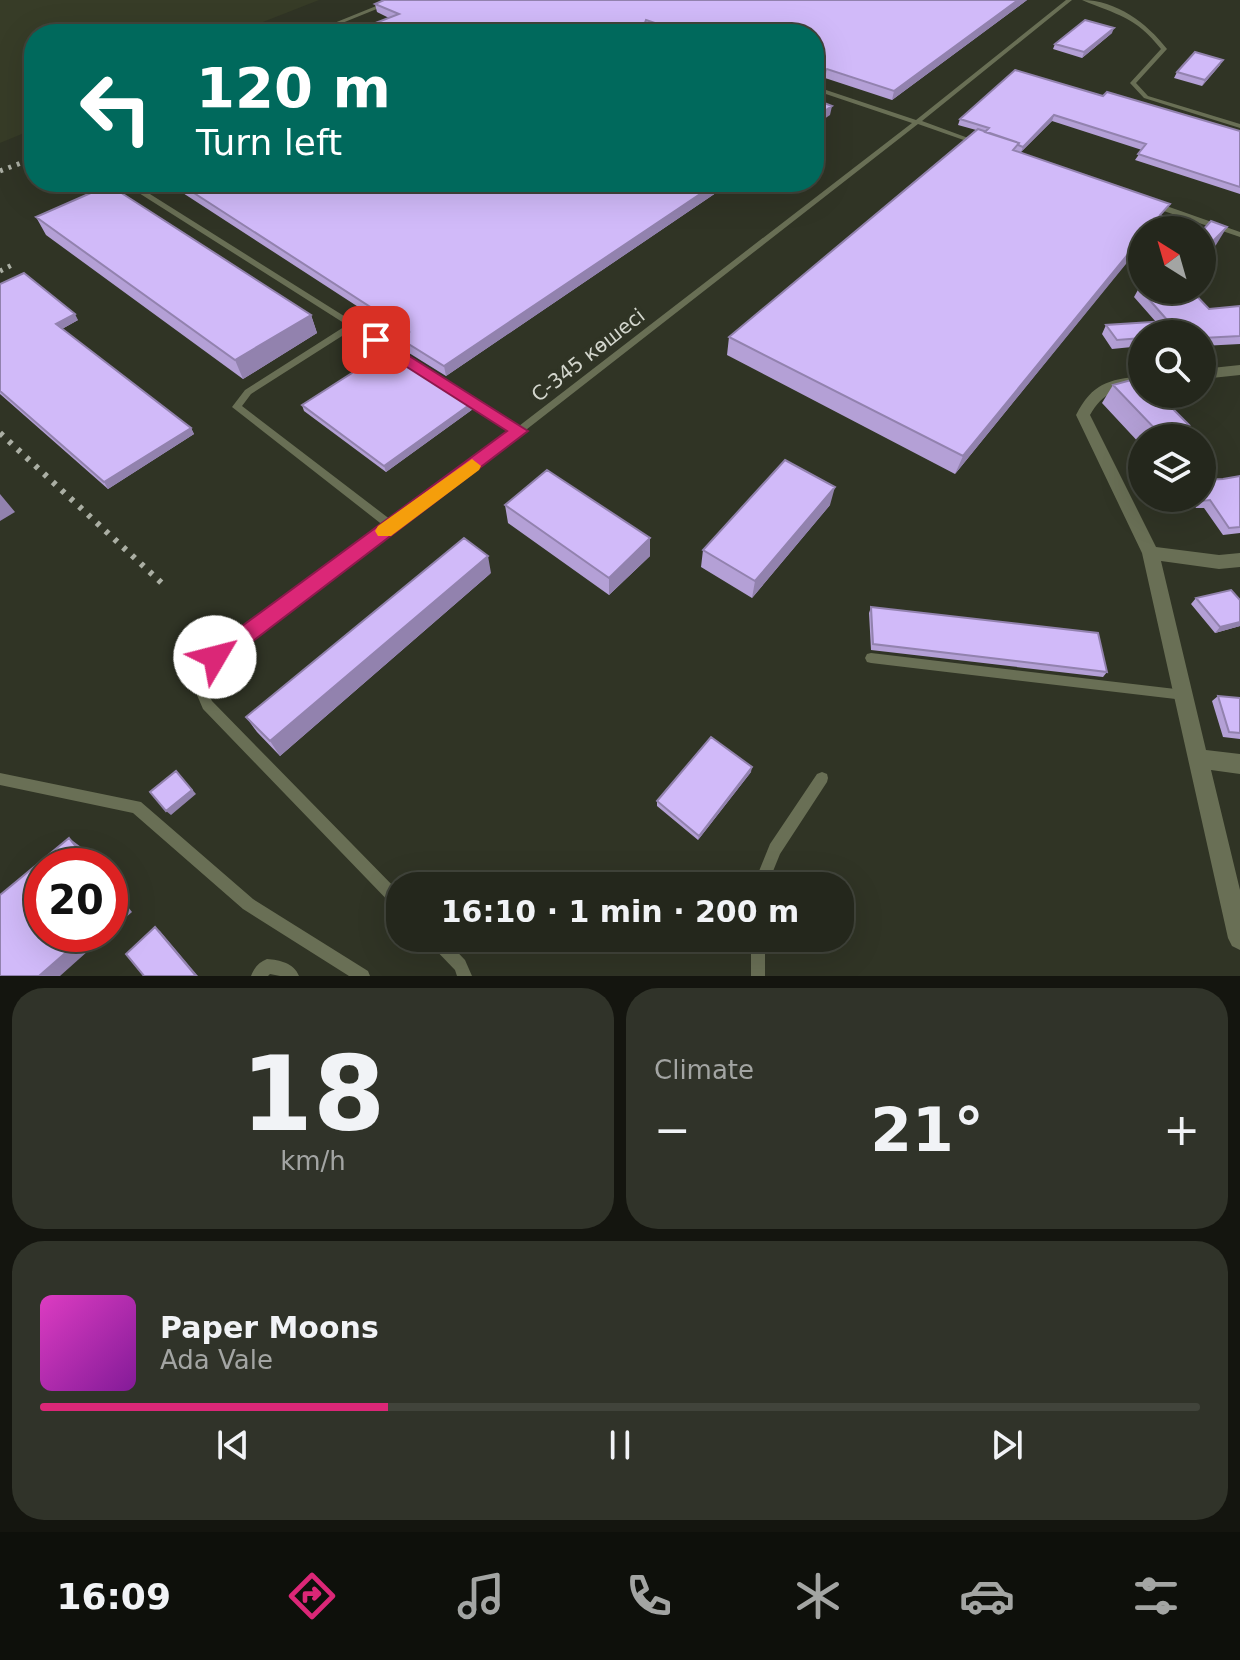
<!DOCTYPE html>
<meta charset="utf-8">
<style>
body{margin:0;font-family:"DejaVu Sans",sans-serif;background:#303329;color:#f1f3f6;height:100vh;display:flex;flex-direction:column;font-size:30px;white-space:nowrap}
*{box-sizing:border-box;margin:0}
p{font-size:26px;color:#a3a5a3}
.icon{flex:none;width:44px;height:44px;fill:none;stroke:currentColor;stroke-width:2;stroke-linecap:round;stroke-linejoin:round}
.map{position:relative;height:976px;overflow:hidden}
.sheet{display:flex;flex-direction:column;gap:12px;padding:12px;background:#14150f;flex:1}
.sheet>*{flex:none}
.banner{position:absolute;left:24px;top:24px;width:800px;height:168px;border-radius:32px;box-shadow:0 8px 32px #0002,0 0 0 2px #41443b;background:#00695c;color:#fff;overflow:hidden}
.needle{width:52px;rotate:323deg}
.tools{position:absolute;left:1128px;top:216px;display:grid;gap:16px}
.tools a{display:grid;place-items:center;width:88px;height:88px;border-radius:50%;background:#24271c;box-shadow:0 8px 32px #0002,0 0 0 2px #41443b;font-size:40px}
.speed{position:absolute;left:24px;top:848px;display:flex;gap:16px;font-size:40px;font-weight:700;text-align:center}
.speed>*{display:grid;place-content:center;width:104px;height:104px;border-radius:50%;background:#24271c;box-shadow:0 8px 32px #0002,0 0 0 2px #41443b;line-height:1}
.speed .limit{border:12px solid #d22;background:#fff;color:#111}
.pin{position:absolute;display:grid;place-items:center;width:68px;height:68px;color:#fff;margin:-34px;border-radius:16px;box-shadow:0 4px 12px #0006}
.me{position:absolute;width:88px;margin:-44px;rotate:53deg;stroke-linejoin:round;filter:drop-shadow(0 0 6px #0008)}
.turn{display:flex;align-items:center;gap:28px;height:168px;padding:0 40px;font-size:36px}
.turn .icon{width:104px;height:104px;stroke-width:2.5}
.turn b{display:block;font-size:56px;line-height:68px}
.big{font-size:60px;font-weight:600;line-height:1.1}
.sheet .widget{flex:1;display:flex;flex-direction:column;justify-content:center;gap:12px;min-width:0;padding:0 28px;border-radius:32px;background:#303329}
.sheet .dial{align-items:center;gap:0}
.dial b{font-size:104px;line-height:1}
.song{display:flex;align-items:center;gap:24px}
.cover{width:96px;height:96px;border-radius:12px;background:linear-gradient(135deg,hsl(310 70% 55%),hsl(290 70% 35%))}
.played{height:8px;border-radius:4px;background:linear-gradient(90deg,#db2777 30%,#41443b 30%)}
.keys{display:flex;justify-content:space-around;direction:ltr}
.heat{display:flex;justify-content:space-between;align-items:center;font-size:44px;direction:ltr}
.sheet .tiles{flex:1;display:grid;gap:12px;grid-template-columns:1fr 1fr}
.widget:last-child{grid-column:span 2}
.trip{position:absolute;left:386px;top:872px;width:468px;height:80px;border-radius:32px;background:#24271c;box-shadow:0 8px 32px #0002,0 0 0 2px #41443b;font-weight:600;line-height:80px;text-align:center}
.tab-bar{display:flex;height:128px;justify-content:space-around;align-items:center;background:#0e100b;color:#a3a5a3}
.tab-bar .icon{width:56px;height:56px}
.tab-bar .current{color:#db2777}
.tab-bar b{font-size:36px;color:#f1f3f6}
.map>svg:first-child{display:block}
.built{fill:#373c27}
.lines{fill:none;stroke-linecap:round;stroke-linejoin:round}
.lane{fill:#696f55;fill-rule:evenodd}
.street{fill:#696f55;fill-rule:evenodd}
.rail-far2{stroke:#abafa4;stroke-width:4;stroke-dasharray:2 5;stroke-linecap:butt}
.rail-far1{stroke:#abafa4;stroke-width:5;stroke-dasharray:3 6;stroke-linecap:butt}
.rail{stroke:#abafa4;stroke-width:6;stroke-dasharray:4 8;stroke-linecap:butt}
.wall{fill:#b4a0d6}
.shaded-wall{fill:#9282ae}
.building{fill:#d1baf9;stroke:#9282ae;stroke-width:2;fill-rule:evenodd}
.route{fill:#db2777;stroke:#8e194d;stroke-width:2}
.slow{fill:#f59e0b}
.labels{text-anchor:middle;stroke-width:8;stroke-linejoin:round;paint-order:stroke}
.street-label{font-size:20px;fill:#d3d6cd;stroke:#303425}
</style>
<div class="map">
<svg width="1240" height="976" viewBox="0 0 1240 976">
<rect width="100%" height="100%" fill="#303425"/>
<path class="built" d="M 0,0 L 319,0 L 232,34 L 34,34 L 34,129 L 0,143 Z"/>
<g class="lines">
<path class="lane" d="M 391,0 L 399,0 L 315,34 L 307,34 Z
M 1066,0 L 1072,0 L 922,121 L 979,142 L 979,144 L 975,144 L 918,124 L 522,433 L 220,660 L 209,695 L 212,701 L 400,893 L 400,910 L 395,908 L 203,709 L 197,695 L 211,653 L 384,526 L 232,407 L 245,390 L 347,325 L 131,188 L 106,197 L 103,197 L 103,193 L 130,184 L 134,184 L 519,426 L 912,123 L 814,90 L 814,86 L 916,120 ZM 353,329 L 512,431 L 391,520 L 242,406 L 251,394 Z
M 1082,0 C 1116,0 1147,23 1167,49 L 1136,83 L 1148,96 L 1240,124 L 1240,128 L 1144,98 L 1130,83 L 1161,49 C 1135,16 1117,15 1082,0 Z
M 1152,203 L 1158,203 L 1240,232 L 1240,237 L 1152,207 Z
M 871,653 L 1184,690 L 1188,691 L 1190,695 L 1188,699 L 1184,700 L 871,663 L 867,662 L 865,658 L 867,654 Z
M 822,772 L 827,774 L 828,778 L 827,782 L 780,854 L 767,886 L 753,886 L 770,844 L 817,774 Z
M 0,773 L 141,802 L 253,899 L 368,971 L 370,976 L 349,976 L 243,909 L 133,813 L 0,785 Z
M 427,938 L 444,938 L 465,960 L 472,976 L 457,976 L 455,970 L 429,943 Z
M 751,938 L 765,938 L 765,976 L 751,976 Z
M 267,959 C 280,960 294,963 299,976 L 280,976 L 270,974 L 268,976 L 251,976 C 254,968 259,962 267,959 Z"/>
<path class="street" d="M 1240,365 L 1240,375 L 1202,379 L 1202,369 Z
M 1142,376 L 1142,386 C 1118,388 1103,392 1090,415 L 1156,547 L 1219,555 L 1240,553 L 1240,567 L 1219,569 L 1161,561 L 1206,750 L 1240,754 L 1240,774 L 1211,770 L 1240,890 L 1240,950 L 1232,946 L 1228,938 L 1142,553 L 1076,415 C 1093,383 1107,380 1142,376 Z"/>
<path class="rail-far2" d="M 30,160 L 34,158"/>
<path class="rail-far1" d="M 0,171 L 34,158
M 0,271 L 14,264"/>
<path class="rail" d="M 0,433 L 166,587"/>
</g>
<path class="wall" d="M 1027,0 L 892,100 L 825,78 L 814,84 L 814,34 L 389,18 L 377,12 L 375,4 Z
M 1112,33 L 1082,58 L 1053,49 L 1055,44 Z
M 1220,65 L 1202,86 L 1174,78 L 1177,72 Z
M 1103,96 L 1240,131 L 1240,194 L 1135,160 L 1142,150 L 1052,121 L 1021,152 L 1163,216 L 1199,230 L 1142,230 L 1142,248 L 1139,247 L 955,474 L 727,355 L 729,337 L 976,130 L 958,125 L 960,119 Z
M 166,182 L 732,182 L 446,376 L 401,348 L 399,338 L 403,336 Z
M 36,217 L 311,315 L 317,333 L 243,379 L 46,235 Z
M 0,284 L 78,320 L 62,329 L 191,428 L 194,434 L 108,489 L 0,394 Z
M 1139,288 L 1209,309 L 1240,306 L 1240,344 L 1202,346 L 1202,334 L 1142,334 L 1142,346 L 1112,349 L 1102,334 L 1106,325 L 1156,322 L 1134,297 Z
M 1113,385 L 1180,438 L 1142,438 L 1142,446 L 1102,403 Z
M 302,405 L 473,409 L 386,472 L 304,411 Z
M 1240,476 L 1240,533 L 1223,535 L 1204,508 L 1196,508 L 1189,498 L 1202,498 L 1223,479 Z
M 505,505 L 650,556 L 609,595 L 508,523 Z
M 830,505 L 752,598 L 701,567 L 703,550 Z
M 491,573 L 280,756 L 257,732 L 246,717 Z
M 1196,598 L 1240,626 L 1215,633 L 1191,604 Z
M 871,607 L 1107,672 L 1103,677 L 871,650 L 869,613 Z
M 1218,696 L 1240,698 L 1240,739 L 1223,737 L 1212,701 Z
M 751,772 L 698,840 L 657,806 L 657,801 Z"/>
<path class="shaded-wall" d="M 1018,0 L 1027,0 L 892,100 L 894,91 Z
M 1114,28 L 1112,33 L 1082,58 L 1084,52 Z
M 1223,60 L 1220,65 L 1202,86 L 1205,80 Z
M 827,69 L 825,78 L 814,84 L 814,76 Z
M 832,106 L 830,115 L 814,126 L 814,118 Z
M 1054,115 L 1052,121 L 1021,152 L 1023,147 Z
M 718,182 L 732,182 L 446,376 L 444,366 Z
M 1227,227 L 1216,245 L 1202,260 L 1202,252 Z
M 1142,237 L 1142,241 L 1139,248 L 955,474 L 963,456 Z
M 75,314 L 78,320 L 60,330 L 56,324 Z
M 311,315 L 317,333 L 243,379 L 235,360 Z
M 472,403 L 473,409 L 386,472 L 384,466 Z
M 1189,425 L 1180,438 L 1154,438 L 1158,432 Z
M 191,428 L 194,434 L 108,489 L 104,482 Z
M 835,487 L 830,505 L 752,598 L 755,581 Z
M 0,494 L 15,512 L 0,521 Z
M 650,538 L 650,556 L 609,595 L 609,578 Z
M 488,556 L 491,573 L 280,756 L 270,741 Z
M 1240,622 L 1240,626 L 1215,633 L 1220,627 Z
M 752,767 L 751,772 L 698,840 L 699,836 Z
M 176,771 L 196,794 L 171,815 L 166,811 Z
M 69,838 L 81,847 L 96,866 L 91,866 Z
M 110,884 L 132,912 L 110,931 Z
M 155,927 L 160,931 L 198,976 L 196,976 Z
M 87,934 L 107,934 L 60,976 L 39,976 Z"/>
<path class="building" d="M 384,0 L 1018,0 L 894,91 L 827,69 L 814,76 L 814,34 L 347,34 L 399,14 L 375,4 ZM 646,20 L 655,23 L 656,27 L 643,28 Z
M 1085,20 L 1114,28 L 1084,52 L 1055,44 Z
M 1195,52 L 1223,60 L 1205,80 L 1177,72 Z
M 1015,70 L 1103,96 L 1107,92 L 1240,131 L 1240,187 L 1138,154 L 1146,144 L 1054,115 L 1023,147 L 1018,145 L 1019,143 L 985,132 L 989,128 L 960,119 Z
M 814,99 L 832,106 L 814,118 Z
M 978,129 L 1019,143 L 1013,150 L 1170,204 L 1160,215 L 1199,230 L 1152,230 L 1145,227 L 1148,230 L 1142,230 L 1142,237 L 963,456 L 729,337 Z
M 177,182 L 718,182 L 444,366 L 399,338 L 409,332 Z
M 109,185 L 311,315 L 235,360 L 36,217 Z
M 1211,221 L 1227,227 L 1202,252 L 1202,231 Z
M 24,273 L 75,314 L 56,324 L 191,428 L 104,482 L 0,391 L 0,284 Z
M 1139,288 L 1142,288 L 1142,290 L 1191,290 L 1209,309 L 1240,306 L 1240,336 L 1202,338 L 1202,334 L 1142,334 L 1142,338 L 1117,340 L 1106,325 L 1168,321 Z
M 388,350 L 472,403 L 384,466 L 302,405 Z
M 1142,377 L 1142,394 L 1158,394 L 1189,425 L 1158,432 L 1113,385 Z
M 785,460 L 835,487 L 755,581 L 703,550 Z
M 547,470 L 650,538 L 609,578 L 505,505 Z
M 1240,476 L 1240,527 L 1229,528 L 1210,500 L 1202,501 L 1200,498 L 1202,498 L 1202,480 L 1223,479 Z
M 464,538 L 488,556 L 270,741 L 246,717 Z
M 1231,590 L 1240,600 L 1240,622 L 1220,627 L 1196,598 Z
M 871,607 L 1098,633 L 1107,672 L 873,644 Z
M 1218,696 L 1240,698 L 1240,733 L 1229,732 Z
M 711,737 L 752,767 L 699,836 L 657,801 Z
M 176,771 L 192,790 L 166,811 L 150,792 Z
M 69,838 L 91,866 L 42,866 L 42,934 L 87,934 L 39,976 L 0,976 L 0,895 Z
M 110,890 L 121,904 L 110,914 Z
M 155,927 L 196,976 L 144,976 L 126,954 Z"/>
<path class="route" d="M 376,335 L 528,431 L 223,664 L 215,667 L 208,664 L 205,657 L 208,651 L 507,431 L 371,344 L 371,337 Z"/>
<path class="slow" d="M 472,459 L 481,466 L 479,470 L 391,536 L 378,536 L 375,531 L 378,526 Z"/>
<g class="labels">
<g class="street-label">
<text transform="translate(588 355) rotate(-38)" y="7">С-345 көшесі</text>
</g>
</g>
</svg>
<div class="tools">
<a><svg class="needle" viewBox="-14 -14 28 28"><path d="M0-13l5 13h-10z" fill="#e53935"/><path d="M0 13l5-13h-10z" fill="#a3a5a3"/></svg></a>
<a><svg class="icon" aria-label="search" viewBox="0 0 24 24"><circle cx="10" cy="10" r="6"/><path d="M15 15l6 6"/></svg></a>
<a><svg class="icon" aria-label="layers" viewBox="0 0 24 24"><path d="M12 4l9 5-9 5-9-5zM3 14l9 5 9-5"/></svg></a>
</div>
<div class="speed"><div class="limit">20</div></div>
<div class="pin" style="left:376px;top:340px;background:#d93025"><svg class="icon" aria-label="arrive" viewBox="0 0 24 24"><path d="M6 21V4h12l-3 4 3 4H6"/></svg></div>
<svg class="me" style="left:215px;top:657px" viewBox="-20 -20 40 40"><circle r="19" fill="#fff"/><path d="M0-13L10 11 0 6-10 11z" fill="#db2777"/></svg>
<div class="trip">16:10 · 1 min · 200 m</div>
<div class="banner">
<div class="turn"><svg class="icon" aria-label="left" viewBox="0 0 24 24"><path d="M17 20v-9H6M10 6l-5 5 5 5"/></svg><div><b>120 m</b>Turn left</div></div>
</div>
</div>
<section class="sheet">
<div class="tiles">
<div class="widget dial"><b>18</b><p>km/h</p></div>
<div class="widget"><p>Climate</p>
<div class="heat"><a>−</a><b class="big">21°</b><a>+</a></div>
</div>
<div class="widget">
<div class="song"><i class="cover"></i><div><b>Paper Moons</b><p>Ada Vale</p></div></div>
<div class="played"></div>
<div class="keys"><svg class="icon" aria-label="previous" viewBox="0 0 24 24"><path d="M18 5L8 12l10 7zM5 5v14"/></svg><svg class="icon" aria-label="pause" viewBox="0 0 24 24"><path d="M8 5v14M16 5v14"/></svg><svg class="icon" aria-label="next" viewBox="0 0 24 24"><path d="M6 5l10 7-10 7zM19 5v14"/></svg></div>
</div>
</div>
</section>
<nav class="tab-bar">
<b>16:09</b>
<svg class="icon current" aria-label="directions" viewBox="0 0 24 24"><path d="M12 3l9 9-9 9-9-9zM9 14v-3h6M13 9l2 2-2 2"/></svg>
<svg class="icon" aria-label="music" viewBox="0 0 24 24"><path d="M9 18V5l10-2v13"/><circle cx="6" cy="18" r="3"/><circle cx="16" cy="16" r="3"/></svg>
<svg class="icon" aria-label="phone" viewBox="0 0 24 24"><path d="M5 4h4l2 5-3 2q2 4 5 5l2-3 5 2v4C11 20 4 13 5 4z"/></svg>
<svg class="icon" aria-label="climate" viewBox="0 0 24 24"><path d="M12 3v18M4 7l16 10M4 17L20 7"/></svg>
<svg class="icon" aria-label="car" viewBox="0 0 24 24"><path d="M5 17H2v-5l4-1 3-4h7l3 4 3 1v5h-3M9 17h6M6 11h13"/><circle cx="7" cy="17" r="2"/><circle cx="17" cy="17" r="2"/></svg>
<svg class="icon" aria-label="filters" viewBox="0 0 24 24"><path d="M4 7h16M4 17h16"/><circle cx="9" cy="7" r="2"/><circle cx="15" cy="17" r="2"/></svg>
</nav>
